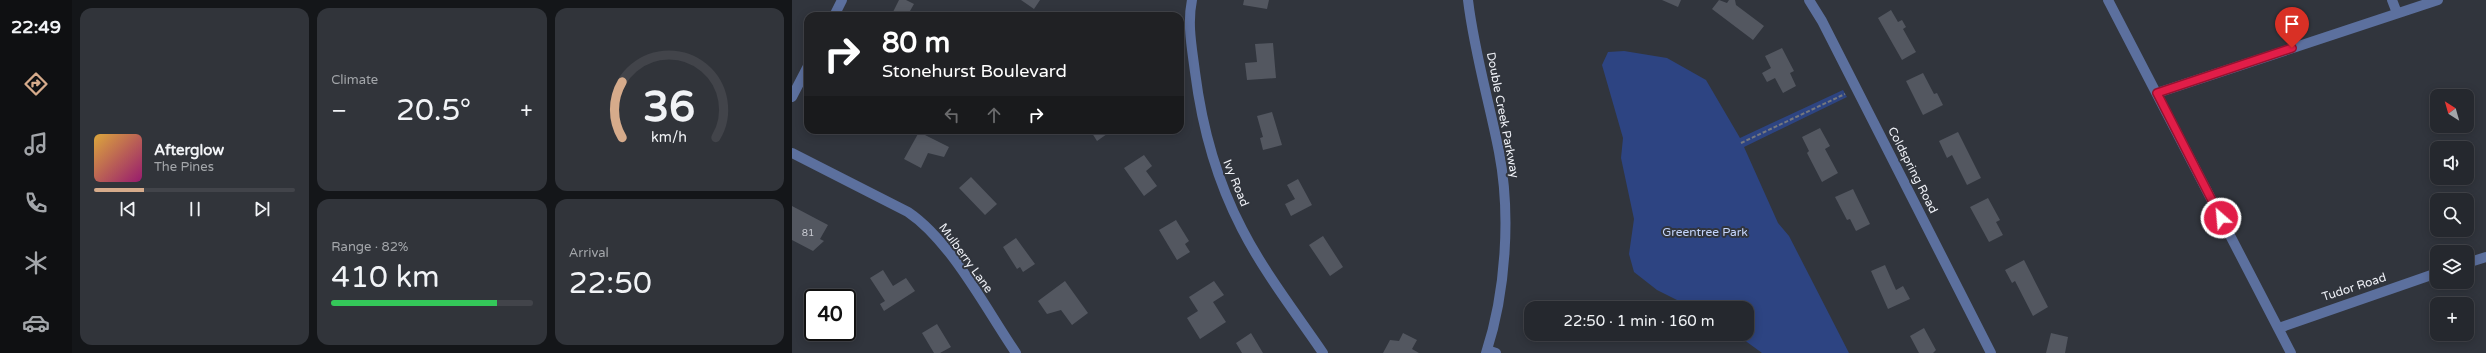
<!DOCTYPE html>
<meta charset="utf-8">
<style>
body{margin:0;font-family:"Varela Round",sans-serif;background:#31343a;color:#f1f3f6;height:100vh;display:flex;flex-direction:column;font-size:15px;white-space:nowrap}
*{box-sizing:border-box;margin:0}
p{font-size:13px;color:#a3a6aa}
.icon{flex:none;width:22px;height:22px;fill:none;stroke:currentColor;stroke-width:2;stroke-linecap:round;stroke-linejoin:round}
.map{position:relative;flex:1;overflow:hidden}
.drawer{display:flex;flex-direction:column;gap:8px;padding:8px;background:#141619;width:720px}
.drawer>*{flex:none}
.hud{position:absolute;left:12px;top:12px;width:380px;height:122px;border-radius:12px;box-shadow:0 2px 10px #0003,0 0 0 1px #42444a;background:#202124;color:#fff;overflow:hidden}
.needle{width:26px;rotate:323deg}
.tools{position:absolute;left:1638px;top:89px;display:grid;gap:8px}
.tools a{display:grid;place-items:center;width:44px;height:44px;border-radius:8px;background:#25282e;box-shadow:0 2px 10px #0003,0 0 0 1px #42444a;font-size:20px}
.speed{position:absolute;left:12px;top:289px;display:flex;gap:8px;font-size:20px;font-weight:700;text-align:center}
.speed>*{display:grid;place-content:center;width:52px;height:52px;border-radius:50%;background:#25282e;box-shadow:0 2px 10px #0003,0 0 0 1px #42444a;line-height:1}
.speed .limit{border:2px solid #111;border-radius:6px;background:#fff;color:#111}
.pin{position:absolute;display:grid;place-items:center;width:34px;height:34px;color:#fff;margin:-41px -17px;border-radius:50% 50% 50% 0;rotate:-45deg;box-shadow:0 0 4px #0007}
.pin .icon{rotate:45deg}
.me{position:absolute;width:44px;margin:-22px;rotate:333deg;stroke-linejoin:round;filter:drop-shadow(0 0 3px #0008)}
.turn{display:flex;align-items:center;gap:14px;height:84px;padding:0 12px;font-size:18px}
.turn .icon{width:52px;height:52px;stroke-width:2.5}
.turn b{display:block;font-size:28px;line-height:34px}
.lanes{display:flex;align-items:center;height:38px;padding:0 12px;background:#0003;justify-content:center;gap:20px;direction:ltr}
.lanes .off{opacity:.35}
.big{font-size:30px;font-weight:600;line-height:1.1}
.drawer .widget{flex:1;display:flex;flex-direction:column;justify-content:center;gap:6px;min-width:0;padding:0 14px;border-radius:12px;background:#31343a}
.drawer .dial{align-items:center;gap:0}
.dial svg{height:104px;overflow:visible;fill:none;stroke:#42444a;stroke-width:7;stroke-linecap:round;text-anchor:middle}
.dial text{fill:#f1f3f6;stroke:none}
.song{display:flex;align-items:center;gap:12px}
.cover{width:48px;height:48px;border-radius:6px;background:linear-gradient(135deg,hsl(40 70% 55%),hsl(320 70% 35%))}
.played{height:4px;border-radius:2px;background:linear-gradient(90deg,#d6ab8b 25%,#42444a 25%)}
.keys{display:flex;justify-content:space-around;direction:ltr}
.heat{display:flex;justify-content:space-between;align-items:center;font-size:22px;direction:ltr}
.charge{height:6px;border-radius:3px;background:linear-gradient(90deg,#34c759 82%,#42444a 0)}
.drawer .tiles{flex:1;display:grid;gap:8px;grid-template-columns:repeat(3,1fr)}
.widget:first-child{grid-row:span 2}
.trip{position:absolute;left:732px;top:301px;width:230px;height:40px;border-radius:12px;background:#25282e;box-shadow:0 2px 10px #0003,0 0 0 1px #42444a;font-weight:600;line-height:40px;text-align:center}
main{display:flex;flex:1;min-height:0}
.dock{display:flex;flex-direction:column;width:72px;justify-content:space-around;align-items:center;background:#0f1012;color:#a3a6aa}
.dock .icon{width:28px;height:28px}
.dock .active{color:#d6ab8b}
.dock b{font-size:18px;color:#f1f3f6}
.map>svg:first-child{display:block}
.green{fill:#2d4482}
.building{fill:#535760}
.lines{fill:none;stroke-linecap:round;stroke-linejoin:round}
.path{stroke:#75787f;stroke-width:2;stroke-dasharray:4 2;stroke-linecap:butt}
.minor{stroke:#5c709e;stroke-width:10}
.tertiary{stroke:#5c709e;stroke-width:10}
.route-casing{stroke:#92132f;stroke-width:10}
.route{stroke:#e11d48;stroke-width:7}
.labels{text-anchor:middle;stroke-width:4;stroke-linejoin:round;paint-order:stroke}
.number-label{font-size:10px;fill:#c8cad1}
.street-label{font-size:12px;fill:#eff1f7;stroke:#31353d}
.park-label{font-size:12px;fill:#c4d5fb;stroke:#31353d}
</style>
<main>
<nav class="dock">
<b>22:49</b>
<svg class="icon active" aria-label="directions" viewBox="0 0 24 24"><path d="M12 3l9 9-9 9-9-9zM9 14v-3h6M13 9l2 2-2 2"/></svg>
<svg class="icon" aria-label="music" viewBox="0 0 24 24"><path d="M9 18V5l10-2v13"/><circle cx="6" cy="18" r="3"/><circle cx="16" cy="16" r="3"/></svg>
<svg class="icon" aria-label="phone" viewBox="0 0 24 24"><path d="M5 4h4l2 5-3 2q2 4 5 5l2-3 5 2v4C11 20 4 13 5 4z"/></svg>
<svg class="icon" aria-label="climate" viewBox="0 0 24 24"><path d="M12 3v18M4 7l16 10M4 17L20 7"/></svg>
<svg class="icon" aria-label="car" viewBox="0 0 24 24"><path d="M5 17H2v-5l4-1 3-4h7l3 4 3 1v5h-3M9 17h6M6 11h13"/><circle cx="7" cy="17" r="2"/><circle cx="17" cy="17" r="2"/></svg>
</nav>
<section class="drawer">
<div class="tiles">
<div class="widget">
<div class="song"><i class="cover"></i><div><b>Afterglow</b><p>The Pines</p></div></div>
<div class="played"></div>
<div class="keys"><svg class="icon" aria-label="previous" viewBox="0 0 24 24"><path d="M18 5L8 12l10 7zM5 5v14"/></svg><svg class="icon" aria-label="pause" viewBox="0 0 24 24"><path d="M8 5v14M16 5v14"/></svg><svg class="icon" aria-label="next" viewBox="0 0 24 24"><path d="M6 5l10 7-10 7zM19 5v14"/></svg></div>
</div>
<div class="widget"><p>Climate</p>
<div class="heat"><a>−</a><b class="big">20.5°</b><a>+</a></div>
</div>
<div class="widget dial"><svg viewBox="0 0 100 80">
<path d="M14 69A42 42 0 1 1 86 69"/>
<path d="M14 69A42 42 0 0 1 14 26" stroke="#d6ab8b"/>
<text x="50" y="56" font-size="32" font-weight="700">36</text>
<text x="50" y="72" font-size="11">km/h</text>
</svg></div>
<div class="widget"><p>Range · 82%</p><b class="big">410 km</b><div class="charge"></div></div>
<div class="widget"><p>Arrival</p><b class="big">22:50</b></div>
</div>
</section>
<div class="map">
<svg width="1694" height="353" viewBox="0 0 1694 353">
<rect width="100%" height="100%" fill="#31353d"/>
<path class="green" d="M 832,51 L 875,58 L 914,80 L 948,138 L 1051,90 L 1055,97 L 952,147 L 986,223 L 997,236 L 1057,353 L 970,353 L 944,334 L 955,334 L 955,308 L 901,308 L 865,290 L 842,272 L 837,254 L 842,219 L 829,158 L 831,138 L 810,65 L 816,52 Z"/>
<path class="building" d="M 107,0 L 114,0 L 122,4 L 118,11 L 123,14 L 122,16 L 99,16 Z
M 229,0 L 248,0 L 242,9 Z
M 452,0 L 477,0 L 475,9 L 451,5 Z
M 870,0 L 889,0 L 886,7 Z
M 927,0 L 935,3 L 937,0 L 943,0 L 944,5 L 972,26 L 961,40 L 920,9 Z
M 1099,10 L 1106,22 L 1110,20 L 1114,27 L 1111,29 L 1124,52 L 1110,60 L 1086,18 Z
M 481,43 L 484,78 L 455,80 L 453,63 L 465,62 L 463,44 Z
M 990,48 L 1002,71 L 998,73 L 1004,86 L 991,93 L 983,78 L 975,82 L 970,73 L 979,68 L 973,56 Z
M 1131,73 L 1142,94 L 1145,93 L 1151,105 L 1131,115 L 1114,81 Z
M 480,112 L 490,145 L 471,150 L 468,138 L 471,137 L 465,116 Z
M 1028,128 L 1038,146 L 1033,149 L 1046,173 L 1030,182 L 1015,153 L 1017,151 L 1010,137 Z
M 298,130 L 313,130 L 315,134 L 305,141 Z
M 127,132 L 157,147 L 152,157 L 136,153 L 129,168 L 112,159 Z
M 1166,132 L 1189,178 L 1175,185 L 1160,155 L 1155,158 L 1147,141 Z
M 352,155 L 360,166 L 354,171 L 365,186 L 352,196 L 332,168 Z
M 179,177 L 205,204 L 193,215 L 167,188 Z
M 506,179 L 520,205 L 499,216 L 493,204 L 503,199 L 495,185 Z
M 1061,189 L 1078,224 L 1064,231 L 1058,219 L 1055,220 L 1043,197 Z
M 1196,198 L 1208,220 L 1204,222 L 1211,235 L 1197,242 L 1178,207 Z
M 0,206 L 36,225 L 28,239 L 32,241 L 21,251 L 0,240 Z
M 384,220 L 397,241 L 393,244 L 398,252 L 385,260 L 367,230 Z
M 531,236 L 551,267 L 538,276 L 517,245 Z
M 224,238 L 243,264 L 231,272 L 228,267 L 225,269 L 211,247 Z
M 1232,260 L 1256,307 L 1241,316 L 1223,281 L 1220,283 L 1213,270 Z
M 1093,265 L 1104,290 L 1111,286 L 1118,299 L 1096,309 L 1079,271 Z
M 91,270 L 101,286 L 114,278 L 123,291 L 92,311 L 88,304 L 93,301 L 78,278 Z
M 273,281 L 296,313 L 280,325 L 269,310 L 255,314 L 246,301 Z
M 422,281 L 432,295 L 421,302 L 434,322 L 408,339 L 395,318 L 406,311 L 397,297 Z
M 145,324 L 159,347 L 148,353 L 142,353 L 130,333 Z
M 1132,328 L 1144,350 L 1141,353 L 1127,353 L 1118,336 Z
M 459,333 L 471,353 L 450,353 L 444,343 Z
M 611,333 L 625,340 L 620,349 L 627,353 L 591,353 L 598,340 L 607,341 Z
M 1259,333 L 1276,337 L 1273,353 L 1254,353 Z"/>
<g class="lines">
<path class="path" d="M 949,143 L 1053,94"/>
<path class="minor" d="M 400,0 C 395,24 400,48 403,72 C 410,127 424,179 450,229 C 472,272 503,312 531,353
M 676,0 C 682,51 697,101 707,152 C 719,214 714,292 694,353
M 1017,0 L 1030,21 L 1199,353
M 1600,0 L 1605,13
M 42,16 L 50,0
M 1365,93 L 1646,0
M 0,97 L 16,66
M 0,153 L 116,212 C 159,241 194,309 224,353
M 1675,263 L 1694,257
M 1487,328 L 1645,273
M 695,350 L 704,353"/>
<path class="tertiary" d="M 1316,0 L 1499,353"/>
</g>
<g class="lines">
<g class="route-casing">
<path id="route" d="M 1429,218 L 1365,93 L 1500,48"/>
</g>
<use href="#route" class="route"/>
</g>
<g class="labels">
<g class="number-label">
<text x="16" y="236">81</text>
</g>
<g class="street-label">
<text transform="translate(711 115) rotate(79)" y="4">Double Creek Parkway</text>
<text transform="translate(1121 170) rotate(63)" y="4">Coldspring Road</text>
<text transform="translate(444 183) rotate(68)" y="4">Ivy Road</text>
<text transform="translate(174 258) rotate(54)" y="4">Mulberry Lane</text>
<text transform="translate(1562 287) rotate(-18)" y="4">Tudor Road</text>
</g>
<g class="park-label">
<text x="913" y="236">Greentree Park</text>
</g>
</g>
</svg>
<div class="tools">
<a><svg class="needle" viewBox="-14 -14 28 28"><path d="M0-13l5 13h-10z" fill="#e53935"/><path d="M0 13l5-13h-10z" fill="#a3a6aa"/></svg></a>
<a><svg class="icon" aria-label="sound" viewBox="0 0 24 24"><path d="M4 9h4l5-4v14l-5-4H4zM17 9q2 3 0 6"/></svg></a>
<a><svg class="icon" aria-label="search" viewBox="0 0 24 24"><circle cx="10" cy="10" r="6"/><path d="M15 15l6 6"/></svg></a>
<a><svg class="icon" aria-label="layers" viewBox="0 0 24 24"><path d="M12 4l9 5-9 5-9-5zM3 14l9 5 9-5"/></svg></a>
<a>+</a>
</div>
<div class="speed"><div class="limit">40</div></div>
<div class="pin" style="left:1500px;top:48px;background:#d93025"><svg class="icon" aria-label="arrive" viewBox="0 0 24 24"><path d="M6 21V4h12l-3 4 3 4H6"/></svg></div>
<svg class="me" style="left:1429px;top:218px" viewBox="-20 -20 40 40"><circle r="17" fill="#e11d48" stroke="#fff" stroke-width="3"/><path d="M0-11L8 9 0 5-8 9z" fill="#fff"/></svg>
<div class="trip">22:50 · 1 min · 160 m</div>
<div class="hud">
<div class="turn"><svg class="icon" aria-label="right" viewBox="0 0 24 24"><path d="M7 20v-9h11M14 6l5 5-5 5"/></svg><div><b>80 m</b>Stonehurst Boulevard</div></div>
<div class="lanes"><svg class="icon off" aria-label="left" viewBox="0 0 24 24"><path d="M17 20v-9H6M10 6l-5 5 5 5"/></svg><svg class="icon off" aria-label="ahead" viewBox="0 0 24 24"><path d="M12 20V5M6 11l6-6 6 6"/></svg><svg class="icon" aria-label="right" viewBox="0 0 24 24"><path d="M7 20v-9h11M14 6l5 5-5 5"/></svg></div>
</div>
</div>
</main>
